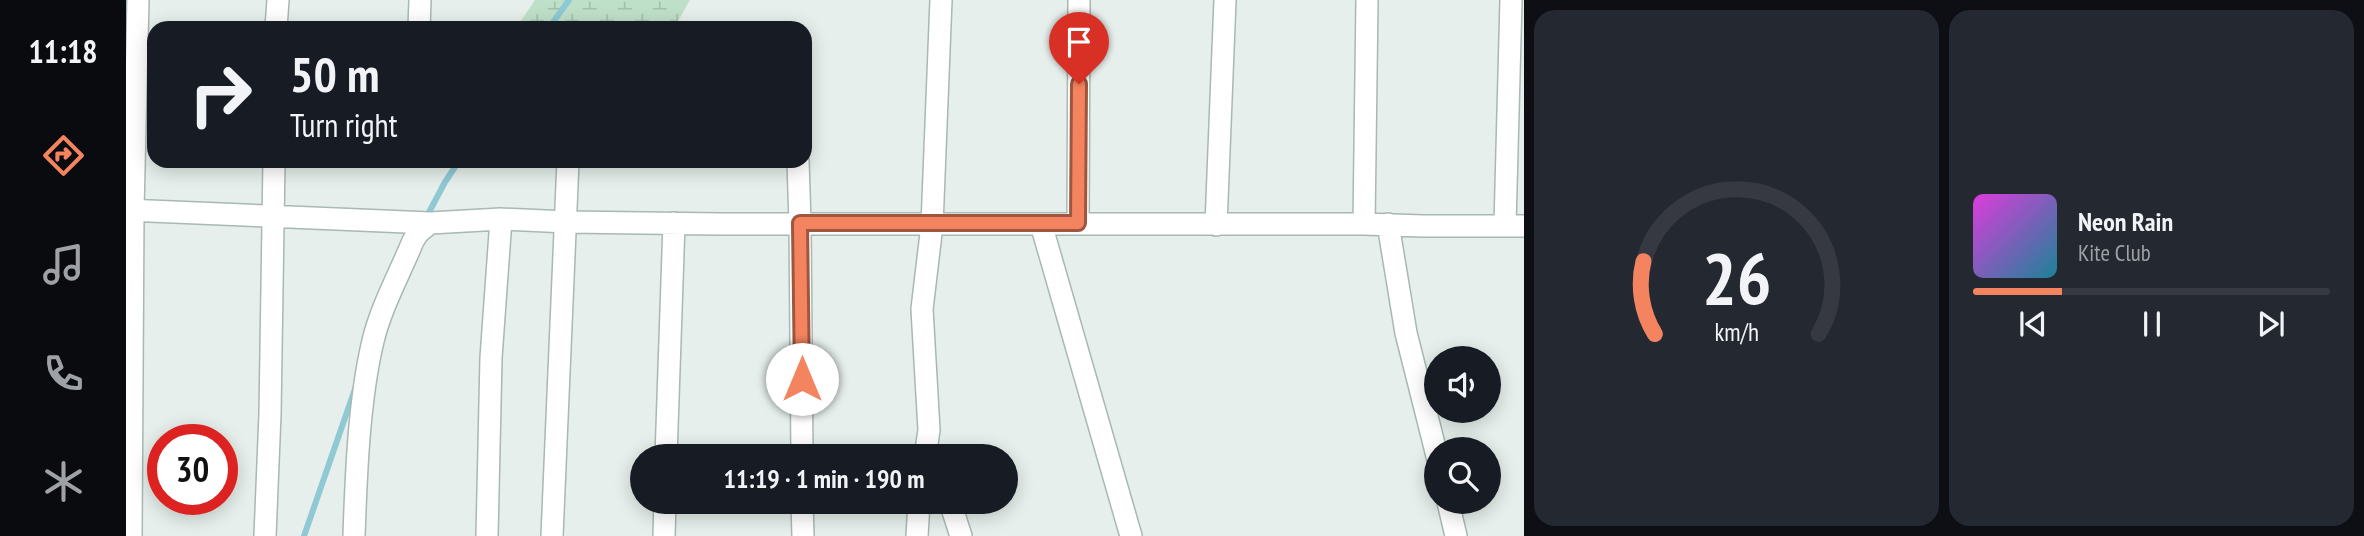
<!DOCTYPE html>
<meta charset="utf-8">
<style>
body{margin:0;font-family:"PT Sans Narrow",sans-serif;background:#242831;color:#f1f3f6;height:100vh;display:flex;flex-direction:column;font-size:26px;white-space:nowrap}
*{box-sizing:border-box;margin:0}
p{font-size:23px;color:#9ea1a6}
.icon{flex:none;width:38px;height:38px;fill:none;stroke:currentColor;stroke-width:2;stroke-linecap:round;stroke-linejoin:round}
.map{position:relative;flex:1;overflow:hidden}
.side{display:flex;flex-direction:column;gap:10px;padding:10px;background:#0d0f14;width:840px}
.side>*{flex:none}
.top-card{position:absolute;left:21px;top:21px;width:665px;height:147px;border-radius:21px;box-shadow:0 4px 18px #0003;background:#171b24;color:#f1f3f6;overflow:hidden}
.controls{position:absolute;left:1298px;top:346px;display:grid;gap:14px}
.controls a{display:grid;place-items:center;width:77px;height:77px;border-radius:50%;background:#171b24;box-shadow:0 4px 18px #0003;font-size:35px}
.speed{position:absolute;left:21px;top:424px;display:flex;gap:14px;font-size:35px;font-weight:700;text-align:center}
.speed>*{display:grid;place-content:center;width:91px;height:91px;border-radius:50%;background:#171b24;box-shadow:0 4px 18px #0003;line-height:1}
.speed .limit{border:10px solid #d22;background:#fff;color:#111}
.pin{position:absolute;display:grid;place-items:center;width:60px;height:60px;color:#fff;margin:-72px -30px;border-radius:50% 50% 50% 0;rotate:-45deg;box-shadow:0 0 7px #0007}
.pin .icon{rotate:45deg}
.me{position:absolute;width:77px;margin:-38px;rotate:0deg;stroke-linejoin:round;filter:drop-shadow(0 0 5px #0008)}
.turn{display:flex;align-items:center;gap:24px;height:147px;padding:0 28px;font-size:32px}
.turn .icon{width:91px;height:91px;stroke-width:2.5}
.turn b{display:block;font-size:49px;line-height:60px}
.side .card{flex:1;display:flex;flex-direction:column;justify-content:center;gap:10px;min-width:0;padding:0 24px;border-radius:21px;background:#242831}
.side .dial{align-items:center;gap:0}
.dial svg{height:182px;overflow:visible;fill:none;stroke:#363941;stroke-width:7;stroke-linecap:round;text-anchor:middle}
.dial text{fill:#f1f3f6;stroke:none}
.song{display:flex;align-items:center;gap:21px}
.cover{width:84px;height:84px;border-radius:10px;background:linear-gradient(135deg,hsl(300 70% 55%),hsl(190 70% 35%))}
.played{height:7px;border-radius:4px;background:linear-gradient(90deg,#f4845f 25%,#363941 25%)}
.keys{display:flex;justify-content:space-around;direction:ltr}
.side .tiles{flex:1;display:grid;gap:10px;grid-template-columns:repeat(2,1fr)}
.trip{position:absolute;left:504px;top:444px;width:388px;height:70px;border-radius:35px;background:#171b24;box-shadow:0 4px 18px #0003;font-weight:600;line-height:70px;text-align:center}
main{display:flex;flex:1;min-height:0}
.tab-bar{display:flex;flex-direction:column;width:126px;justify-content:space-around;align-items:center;background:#090b0e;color:#9ea1a6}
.tab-bar .icon{width:49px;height:49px}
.tab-bar .on{color:#f4845f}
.tab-bar b{font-size:32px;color:#f1f3f6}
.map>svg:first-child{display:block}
.wetland{fill:url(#wetland-marsh)}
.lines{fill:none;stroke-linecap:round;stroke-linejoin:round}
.stream{stroke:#8ec9d4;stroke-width:6}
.street-casing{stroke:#a8b8b2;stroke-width:24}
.street{stroke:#fff;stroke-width:21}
.route-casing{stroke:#9f563e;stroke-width:18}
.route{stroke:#f4845f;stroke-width:12}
</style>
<main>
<nav class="tab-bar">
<b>11:18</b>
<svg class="icon on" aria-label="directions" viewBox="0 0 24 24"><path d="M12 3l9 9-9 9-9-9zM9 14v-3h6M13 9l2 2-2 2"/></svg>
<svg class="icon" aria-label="music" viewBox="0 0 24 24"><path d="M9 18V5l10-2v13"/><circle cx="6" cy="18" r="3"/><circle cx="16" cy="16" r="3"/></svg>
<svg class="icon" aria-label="phone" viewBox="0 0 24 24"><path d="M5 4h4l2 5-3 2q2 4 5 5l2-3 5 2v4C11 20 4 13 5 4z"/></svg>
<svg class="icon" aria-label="climate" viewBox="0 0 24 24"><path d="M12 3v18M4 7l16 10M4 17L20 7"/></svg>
</nav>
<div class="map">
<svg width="1398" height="536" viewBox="0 0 1398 536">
<defs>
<pattern id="wetland-marsh" width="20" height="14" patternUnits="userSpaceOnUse" patternTransform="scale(1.75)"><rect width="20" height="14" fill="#bfe0c8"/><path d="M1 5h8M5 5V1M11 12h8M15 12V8" fill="none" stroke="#a4c1ad"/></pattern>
</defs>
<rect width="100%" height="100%" fill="#e6efeb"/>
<path class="wetland" d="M 409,0 L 564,0 L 548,28 L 390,28 Z"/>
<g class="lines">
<path class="stream" d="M 423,28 L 443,0
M 300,218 L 319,182 L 333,161
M 178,536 L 229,389"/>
<g class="street-casing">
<path id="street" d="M 150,28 L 152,0
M 293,28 L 294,0
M 672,161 L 674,223 L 676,457
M 0,210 L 304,223 L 375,219 L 441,222 L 594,224 L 1238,224 L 1297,226 L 1398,226
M 952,223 L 953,0
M 915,224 L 1005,536
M 1238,224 L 1241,0
M 1262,224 L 1280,333 L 1311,456
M 1090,225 L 1099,0
M 1379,225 L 1385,0
M 540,457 L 548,223
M 799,457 L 803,430 L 796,309 L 806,225 L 815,0
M 676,502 L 677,536
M 824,502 L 835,536
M 1322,502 L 1330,536
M 5,536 L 7,210 L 12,0
M 139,536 L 144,414 L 148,161
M 228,536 C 230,476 233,399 247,341 C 255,307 274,273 287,241 L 292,233 L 304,223
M 361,536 L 365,358 L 375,219
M 426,536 L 442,161
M 538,536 L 539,502
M 791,536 L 793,502"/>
</g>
<use href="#street" class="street"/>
</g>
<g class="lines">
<g class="route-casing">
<path id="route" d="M 676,379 L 674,223 L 952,223 L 953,84"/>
</g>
<use href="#route" class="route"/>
</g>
</svg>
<div class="controls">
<a><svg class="icon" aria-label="sound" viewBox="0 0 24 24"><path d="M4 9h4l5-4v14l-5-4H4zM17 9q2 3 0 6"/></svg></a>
<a><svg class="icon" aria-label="search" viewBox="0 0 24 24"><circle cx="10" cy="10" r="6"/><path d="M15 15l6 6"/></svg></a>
</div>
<div class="speed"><div class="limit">30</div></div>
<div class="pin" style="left:953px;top:84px;background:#d93025"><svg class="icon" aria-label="arrive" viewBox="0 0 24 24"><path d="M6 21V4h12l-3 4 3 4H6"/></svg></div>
<svg class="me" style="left:676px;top:379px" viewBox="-20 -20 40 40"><circle r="19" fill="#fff"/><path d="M0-13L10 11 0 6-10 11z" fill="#f4845f"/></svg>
<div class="trip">11:19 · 1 min · 190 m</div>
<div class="top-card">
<div class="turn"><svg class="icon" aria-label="right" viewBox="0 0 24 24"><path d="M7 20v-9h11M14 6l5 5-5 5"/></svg><div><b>50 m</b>Turn right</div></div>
</div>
</div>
<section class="side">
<div class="tiles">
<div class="card dial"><svg viewBox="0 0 100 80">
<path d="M14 69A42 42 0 1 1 86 69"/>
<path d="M14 69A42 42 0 0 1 9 37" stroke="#f4845f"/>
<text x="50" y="56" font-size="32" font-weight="700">26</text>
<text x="50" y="72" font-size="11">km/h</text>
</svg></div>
<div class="card">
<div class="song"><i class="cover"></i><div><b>Neon Rain</b><p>Kite Club</p></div></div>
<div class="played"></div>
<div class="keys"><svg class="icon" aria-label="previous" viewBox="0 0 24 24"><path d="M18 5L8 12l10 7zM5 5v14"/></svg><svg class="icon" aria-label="pause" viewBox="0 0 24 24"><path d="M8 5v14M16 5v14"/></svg><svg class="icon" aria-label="next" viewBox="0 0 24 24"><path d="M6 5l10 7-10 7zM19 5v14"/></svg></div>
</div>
</div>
</section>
</main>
